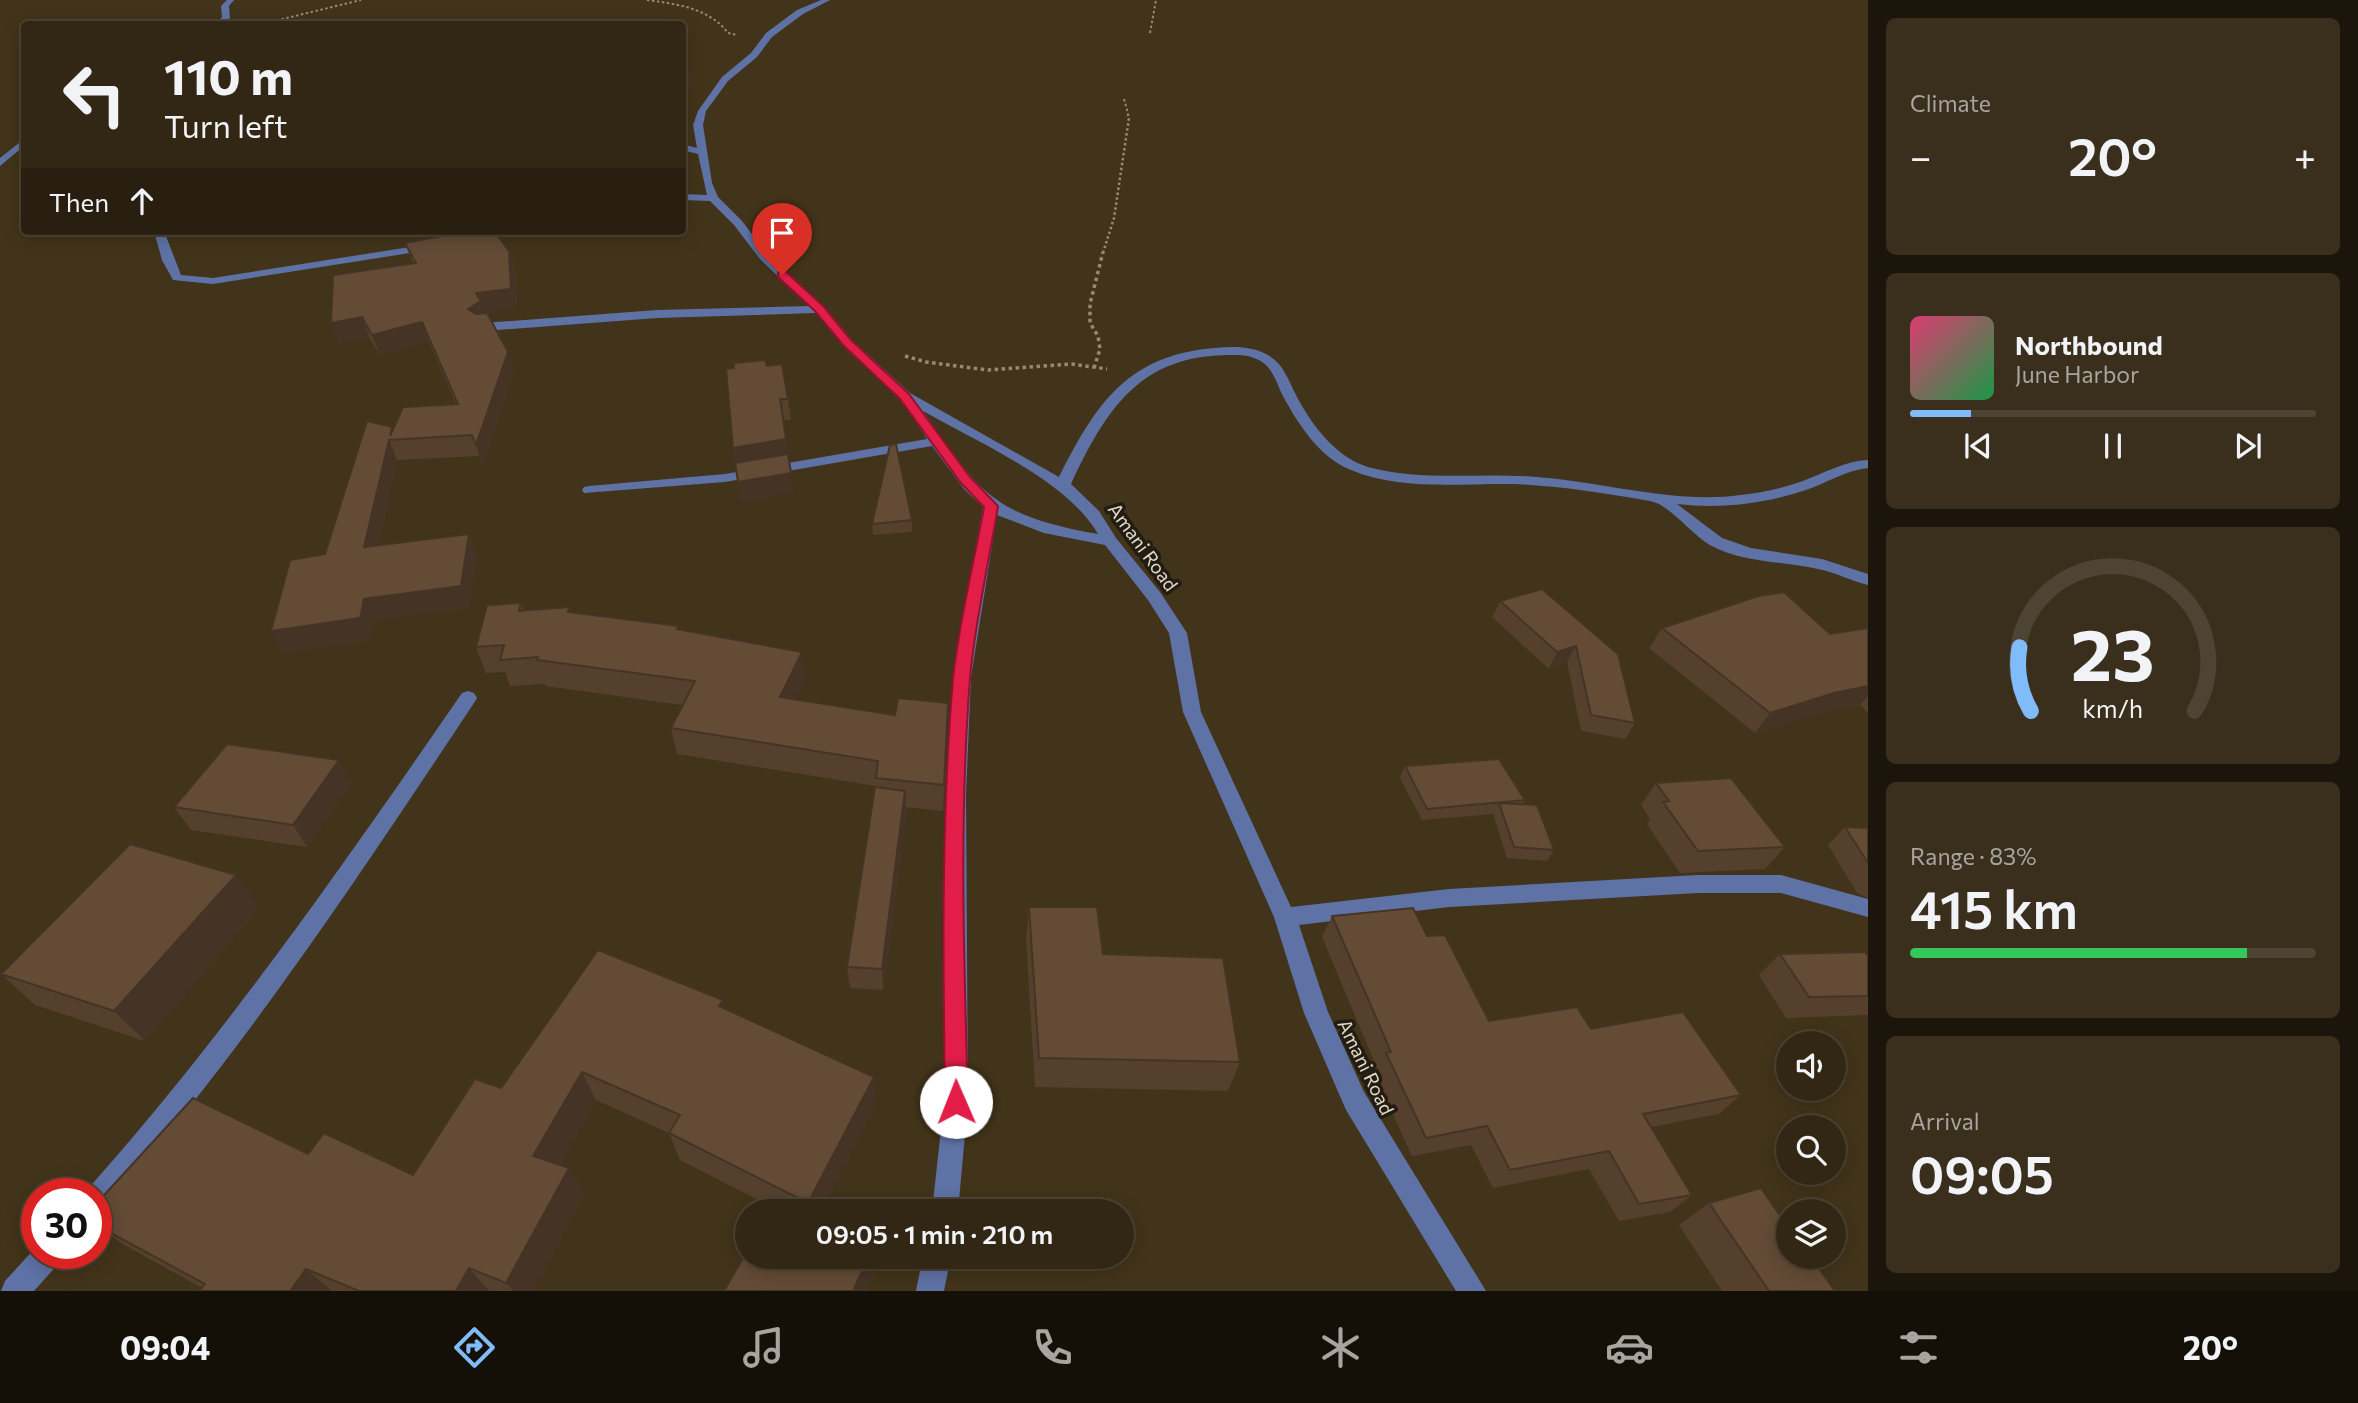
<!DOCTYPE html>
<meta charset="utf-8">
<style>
body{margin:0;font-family:Commissioner,sans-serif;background:#3a2f1d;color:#f1f3f6;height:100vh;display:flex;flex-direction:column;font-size:26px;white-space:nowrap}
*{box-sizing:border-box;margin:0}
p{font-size:23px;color:#a8a5a0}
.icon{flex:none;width:38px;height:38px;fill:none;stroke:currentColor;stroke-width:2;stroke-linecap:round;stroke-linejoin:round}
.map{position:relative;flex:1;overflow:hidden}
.panel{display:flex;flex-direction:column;gap:18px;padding:18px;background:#1c150b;width:490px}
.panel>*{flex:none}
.top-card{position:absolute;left:21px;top:21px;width:665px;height:214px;border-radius:7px;box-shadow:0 4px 18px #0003,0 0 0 2px #4d4434;background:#322714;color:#f1f3f6;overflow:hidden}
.controls{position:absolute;left:1776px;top:1031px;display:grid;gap:14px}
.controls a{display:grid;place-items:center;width:70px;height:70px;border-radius:50%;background:#322714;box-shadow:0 4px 18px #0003,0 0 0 2px #4d4434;font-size:35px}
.speed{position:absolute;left:21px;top:1178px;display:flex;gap:14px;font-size:35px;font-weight:700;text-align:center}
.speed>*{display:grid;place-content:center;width:91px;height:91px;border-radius:50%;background:#322714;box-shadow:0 4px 18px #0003,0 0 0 2px #4d4434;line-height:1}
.speed .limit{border:10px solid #d22;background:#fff;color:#111}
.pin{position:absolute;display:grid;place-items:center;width:60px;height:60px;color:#fff;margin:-72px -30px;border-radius:50% 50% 50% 0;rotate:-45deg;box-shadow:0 0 7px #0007}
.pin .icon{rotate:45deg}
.me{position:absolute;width:77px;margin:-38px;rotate:359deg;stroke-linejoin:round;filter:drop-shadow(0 0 5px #0008)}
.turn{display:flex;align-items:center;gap:24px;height:147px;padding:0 28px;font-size:32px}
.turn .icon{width:91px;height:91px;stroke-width:2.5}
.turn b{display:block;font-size:49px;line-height:60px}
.then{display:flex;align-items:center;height:66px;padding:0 28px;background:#0003;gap:14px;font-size:26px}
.big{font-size:52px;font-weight:600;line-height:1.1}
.panel .tile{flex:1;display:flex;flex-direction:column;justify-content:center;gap:10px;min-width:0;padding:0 24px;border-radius:10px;background:#3a2f1d}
.panel .dial{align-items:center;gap:0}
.dial svg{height:182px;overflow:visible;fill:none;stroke:#4d4434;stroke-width:7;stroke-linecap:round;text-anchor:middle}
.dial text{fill:#f1f3f6;stroke:none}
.song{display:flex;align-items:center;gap:21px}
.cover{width:84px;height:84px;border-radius:10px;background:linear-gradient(135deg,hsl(340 70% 55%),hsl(140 70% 35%))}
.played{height:7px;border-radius:4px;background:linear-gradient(90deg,#81bcfa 15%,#4d4434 15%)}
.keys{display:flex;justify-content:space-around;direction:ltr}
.heat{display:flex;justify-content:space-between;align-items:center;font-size:38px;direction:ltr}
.charge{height:10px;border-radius:5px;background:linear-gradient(90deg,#34c759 83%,#4d4434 0)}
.trip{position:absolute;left:735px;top:1199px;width:399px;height:70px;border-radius:35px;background:#322714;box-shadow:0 4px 18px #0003,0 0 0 2px #4d4434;font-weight:600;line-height:70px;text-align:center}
.tabs{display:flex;height:112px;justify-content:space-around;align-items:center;background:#141008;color:#a8a5a0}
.tabs .icon{width:49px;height:49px}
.tabs .on{color:#81bcfa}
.tabs b{font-size:32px;color:#f1f3f6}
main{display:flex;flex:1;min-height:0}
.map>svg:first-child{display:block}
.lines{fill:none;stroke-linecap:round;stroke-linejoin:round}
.path-far2{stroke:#968a76;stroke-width:2;stroke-dasharray:2.5 2.5;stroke-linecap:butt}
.path-far1{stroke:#968a76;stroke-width:2.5;stroke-dasharray:2.5 2.5;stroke-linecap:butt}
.path{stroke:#968a76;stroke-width:3.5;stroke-dasharray:3.5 3.5;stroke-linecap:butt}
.minor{fill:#5f72a6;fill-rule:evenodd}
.wall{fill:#55402e}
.shaded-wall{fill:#453426}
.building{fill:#634b36;stroke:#453426;stroke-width:2}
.route{fill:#e11d48;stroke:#92132f;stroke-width:2}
.labels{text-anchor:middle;stroke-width:7;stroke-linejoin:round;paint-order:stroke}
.street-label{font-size:19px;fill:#e1d8c9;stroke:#231d11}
</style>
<main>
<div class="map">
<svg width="1868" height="1291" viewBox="0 0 1868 1291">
<rect width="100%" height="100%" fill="#42341a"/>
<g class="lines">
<path class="path-far2" d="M 647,0 C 677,4 709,8 728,33 L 737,35
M 262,24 L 361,0
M 1150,33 L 1156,0
M 1124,99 L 1128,113"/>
<path class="path-far1" d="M 1103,253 L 1114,218 L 1129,118 L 1127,111"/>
<path class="path" d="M 905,356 L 926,362 L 988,370 L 1072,364 L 1107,369
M 1094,368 L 1100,349 L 1098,336 L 1090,323 L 1090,304 L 1103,252"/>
<path class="minor" d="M 227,0 L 234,0 L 229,6 L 230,18 L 223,24 L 216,24 L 222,17 L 221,6 Z
M 821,0 L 830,0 L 803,14 L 772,37 L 757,57 L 728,81 L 706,111 L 703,125 L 712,183 L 718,197 L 742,221 L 768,255 L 823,306 L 851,339 L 910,393 L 1059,477 C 1100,395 1134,349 1233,347 C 1248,347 1265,350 1277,362 C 1285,370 1290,383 1295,393 C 1310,423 1335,457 1368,467 C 1422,482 1481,472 1537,477 C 1605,482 1673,504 1741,495 C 1762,493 1783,488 1803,481 C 1824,473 1845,461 1868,460 L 1868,468 C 1847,470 1826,483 1806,490 C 1765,504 1721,509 1677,504 L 1722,538 L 1751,548 L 1822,559 L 1868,574 L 1868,585 C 1851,581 1835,572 1818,569 C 1783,561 1741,563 1710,545 C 1692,535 1669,504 1650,501 C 1605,493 1559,486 1514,484 C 1462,483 1400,491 1351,470 C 1320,458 1299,425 1284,398 C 1278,387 1275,374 1266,365 C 1258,358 1248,355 1237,355 C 1142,352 1107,407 1071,484 L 1099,511 L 1116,538 L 1160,592 L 1187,633 L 1201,712 L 1291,907 L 1449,889 L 1698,875 L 1781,875 L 1868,899 L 1868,917 L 1781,893 L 1698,893 L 1449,907 L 1299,925 L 1328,1012 L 1364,1092 L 1486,1291 L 1456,1291 L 1346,1110 L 1304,1013 L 1274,917 L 1183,712 L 1169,633 L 1148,600 L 1105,545 L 1044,533 L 997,515 L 971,677 L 966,795 L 968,1102 L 958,1211 L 932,1211 L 944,1102 L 946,795 L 953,677 L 983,507 L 964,489 L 932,446 L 725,482 L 584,493 L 582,490 L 584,487 L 589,486 L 725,474 L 927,439 L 903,401 L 843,345 L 816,313 L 657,318 L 483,331 L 477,327 L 483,323 L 657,310 L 809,306 L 760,259 L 734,225 L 710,201 L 682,200 L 682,194 L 707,195 L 698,154 L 682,150 L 682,144 L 697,148 L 693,125 L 698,111 L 722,77 L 751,53 L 766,33 L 797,10 ZM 923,411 C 977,442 1067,480 1098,534 C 994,516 979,493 923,411 Z
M 24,139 L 24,146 L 0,166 L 0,158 Z
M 154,231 L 164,231 L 181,275 L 213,278 L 429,244 L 435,247 L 429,250 L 213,284 L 173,280 L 162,260 Z
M 493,231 L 516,231 L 473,241 L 468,238 Z
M 468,691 L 474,693 L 477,698 L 474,703 C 359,876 243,1052 105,1208 L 96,1212 L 96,1194 L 85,1194 L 87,1190 C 225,1035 344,864 462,693 Z
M 37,1246 L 37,1253 L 63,1253 L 59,1263 L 34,1291 L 1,1291 L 5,1281 Z
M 923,1256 L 951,1256 L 944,1291 L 916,1291 Z"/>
</g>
<path class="wall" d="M 405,243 L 509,251 L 515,269 L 517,308 L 484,312 L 514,372 L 483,466 L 479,456 L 397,460 L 379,545 L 477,555 L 469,608 L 374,620 L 370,640 L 283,653 L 271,631 L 325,554 L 392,427 L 393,429 L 456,404 L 429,342 L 380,355 L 369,337 L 339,343 L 331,323 L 413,263 Z
M 767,366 L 788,399 L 791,420 L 783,420 L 793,492 L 741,502 L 733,448 Z
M 912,520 L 912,532 L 873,535 L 872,524 Z
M 1542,589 L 1635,723 L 1625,739 L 1581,731 L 1567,662 L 1549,669 L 1492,617 L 1500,601 Z
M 521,603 L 524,611 L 569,607 L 570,612 L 680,629 L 802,652 L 805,679 L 795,699 L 947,729 L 943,811 L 906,807 L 906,813 L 883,990 L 850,988 L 847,967 L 876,786 L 677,754 L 671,728 L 682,705 L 546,686 L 545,684 L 510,686 L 505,672 L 486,673 L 476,647 Z
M 1662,628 L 1830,634 L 1868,628 L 1868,713 L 1860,705 L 1817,714 L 1755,733 L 1649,648 Z
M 1405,766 L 1525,800 L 1523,804 L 1554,850 L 1547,861 L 1507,858 L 1493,814 L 1422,820 L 1400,778 Z
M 352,782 L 307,847 L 191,830 L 174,807 Z
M 1656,783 L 1785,847 L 1765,869 L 1680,873 L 1647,824 L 1650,819 L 1641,805 Z
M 1845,827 L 1868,828 L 1868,898 L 1857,893 L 1828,845 Z
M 260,907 L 145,1041 L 35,1005 L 1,974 Z
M 1029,907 L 1103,954 L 1240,1062 L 1228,1091 L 1035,1087 L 1026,939 Z
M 1332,916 L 1427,936 L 1489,1021 L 1591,1029 L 1741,1095 L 1719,1114 L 1651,1127 L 1692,1195 L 1670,1212 L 1619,1221 L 1589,1169 L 1493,1188 L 1471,1145 L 1412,1156 L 1374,1073 L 1377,1068 L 1322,937 Z
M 1780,954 L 1868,956 L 1868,1015 L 1786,1018 L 1759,975 Z
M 725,1008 L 876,1105 L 822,1211 L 770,1211 L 772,1207 L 680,1160 L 669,1133 L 596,1100 L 560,1165 L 569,1168 L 584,1195 L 534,1291 L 199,1291 L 202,1288 L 121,1243 L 96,1226 L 96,1204 L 308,1154 L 413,1175 L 501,1088 Z
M 1709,1203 L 1835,1291 L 1722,1291 L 1679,1225 Z"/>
<path class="shaded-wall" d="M 692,73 L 694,85 L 682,96 L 682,82 Z
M 509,251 L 515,269 L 517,308 L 484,312 L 486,320 L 475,328 L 468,309 L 476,293 Z
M 362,317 L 369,337 L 339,343 L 331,323 Z
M 422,322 L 429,342 L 380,355 L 372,335 Z
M 508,352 L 514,372 L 483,466 L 476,445 Z
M 786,439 L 788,460 L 736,469 L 733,448 Z
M 389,440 L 397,460 L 374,568 L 364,547 Z
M 791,473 L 793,492 L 741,502 L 738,482 Z
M 469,534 L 477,555 L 469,608 L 374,620 L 370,640 L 283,653 L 271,631 L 364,599 Z
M 1576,646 L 1567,662 L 1549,669 L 1557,652 Z
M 802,652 L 805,679 L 784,723 L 780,697 Z
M 1868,686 L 1868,696 L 1860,705 L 1817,714 L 1755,733 L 1770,713 L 1834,693 Z
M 339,760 L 352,782 L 307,847 L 293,825 Z
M 905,791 L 906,813 L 883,990 L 882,969 Z
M 236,875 L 260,907 L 145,1041 L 114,1011 Z
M 723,1000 L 731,1029 L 719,1006 Z
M 582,1072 L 596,1100 L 550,1183 L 533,1156 Z
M 874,1077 L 876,1105 L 822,1211 L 809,1211 L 808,1203 Z
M 569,1168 L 584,1195 L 534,1291 L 513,1291 L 506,1283 Z
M 869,1256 L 871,1256 L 874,1278 L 867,1291 L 853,1291 Z
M 469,1268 L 489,1291 L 456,1291 Z
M 306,1269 L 332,1291 L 290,1291 Z"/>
<path class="building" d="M 682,72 L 692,73 L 682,82 Z
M 468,231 L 494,231 L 509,251 L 511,289 L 476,293 L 481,301 L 468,309 L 476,314 L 487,313 L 508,352 L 476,445 L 472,435 L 389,440 L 364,547 L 469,534 L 461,586 L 364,599 L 360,618 L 271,631 L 290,560 L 325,554 L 367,421 L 392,427 L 390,436 L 403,407 L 458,404 L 422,322 L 372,335 L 362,317 L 331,323 L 333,275 L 416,263 L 405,243 Z
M 765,360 L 767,366 L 782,364 L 788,399 L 780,399 L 786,439 L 733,448 L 726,369 L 734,368 L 734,363 Z
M 896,444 L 912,520 L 872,524 L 890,445 Z
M 788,454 L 791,473 L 738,482 L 735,463 Z
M 1542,589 L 1618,654 L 1635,723 L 1591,715 L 1576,646 L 1557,652 L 1500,601 Z
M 1784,592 L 1830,634 L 1868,628 L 1868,686 L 1834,693 L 1770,713 L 1662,628 L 1758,596 Z
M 521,603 L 519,611 L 569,607 L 568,612 L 679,626 L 677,629 L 802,652 L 780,697 L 895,715 L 898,698 L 948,703 L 944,785 L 876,778 L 878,761 L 671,728 L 695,681 L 537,660 L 538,657 L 500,660 L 504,645 L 476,647 L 487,605 Z
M 227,744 L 339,760 L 293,825 L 174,807 Z
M 1499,759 L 1525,800 L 1427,809 L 1405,766 Z
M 1731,778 L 1785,847 L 1698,851 L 1663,802 L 1669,801 L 1656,783 Z
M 875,787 L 905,791 L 882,969 L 847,967 Z
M 1499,803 L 1537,805 L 1554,850 L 1514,847 Z
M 1845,827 L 1868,828 L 1868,863 Z
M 130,844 L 236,875 L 114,1011 L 1,974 Z
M 1029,907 L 1097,907 L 1103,954 L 1223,958 L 1240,1062 L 1039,1058 Z
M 1413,908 L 1427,936 L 1445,935 L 1489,1021 L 1577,1007 L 1591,1029 L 1683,1012 L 1741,1095 L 1643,1114 L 1692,1195 L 1639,1204 L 1609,1151 L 1510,1170 L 1487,1126 L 1426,1138 L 1386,1053 L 1391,1052 L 1332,916 Z
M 598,950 L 723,1000 L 719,1006 L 874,1077 L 808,1203 L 669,1133 L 680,1115 L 582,1072 L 533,1156 L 569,1168 L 506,1283 L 469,1268 L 456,1291 L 359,1291 L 306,1269 L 290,1291 L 199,1291 L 205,1284 L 96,1225 L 96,1204 L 193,1098 L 308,1154 L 324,1133 L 413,1175 L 475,1079 L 501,1088 Z
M 1865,952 L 1868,956 L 1868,996 L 1809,997 L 1780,954 Z
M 1761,1188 L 1788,1227 L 1788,1256 L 1810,1256 L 1835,1291 L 1769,1291 L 1709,1203 Z
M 775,1202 L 791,1211 L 770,1211 Z
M 747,1251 L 747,1256 L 869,1256 L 853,1291 L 724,1291 Z"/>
<path class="route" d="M 778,272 L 786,272 L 823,306 L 851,340 L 909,394 L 970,477 L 998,506 C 989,563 975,621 970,678 C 959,819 964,962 968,1102 L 964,1110 L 956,1113 L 948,1110 L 945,1102 C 943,962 941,819 953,679 C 959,621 974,563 984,507 L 961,483 L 900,399 L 843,345 L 815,311 L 778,277 Z"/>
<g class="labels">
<g class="street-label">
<text transform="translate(1143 547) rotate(54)" y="7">Amani Road</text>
<text transform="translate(1366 1067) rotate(64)" y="7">Amani Road</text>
</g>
</g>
</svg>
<div class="controls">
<a><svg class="icon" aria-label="sound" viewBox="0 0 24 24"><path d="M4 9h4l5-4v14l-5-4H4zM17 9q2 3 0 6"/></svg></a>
<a><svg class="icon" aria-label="search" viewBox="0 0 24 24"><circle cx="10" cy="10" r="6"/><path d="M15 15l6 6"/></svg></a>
<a><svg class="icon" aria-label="layers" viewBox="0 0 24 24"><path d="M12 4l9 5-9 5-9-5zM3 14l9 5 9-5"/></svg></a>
</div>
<div class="speed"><div class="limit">30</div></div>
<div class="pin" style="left:782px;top:275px;background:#d93025"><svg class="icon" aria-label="arrive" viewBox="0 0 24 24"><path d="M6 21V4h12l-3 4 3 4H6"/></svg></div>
<svg class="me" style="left:956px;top:1102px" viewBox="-20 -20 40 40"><circle r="19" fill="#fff"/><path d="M0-13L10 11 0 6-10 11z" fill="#e11d48"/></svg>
<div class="trip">09:05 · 1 min · 210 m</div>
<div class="top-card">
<div class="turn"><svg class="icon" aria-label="left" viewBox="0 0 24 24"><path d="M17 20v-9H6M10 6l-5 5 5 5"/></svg><div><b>110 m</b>Turn left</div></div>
<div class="then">Then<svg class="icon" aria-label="ahead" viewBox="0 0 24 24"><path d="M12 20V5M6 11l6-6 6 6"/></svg></div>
</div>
</div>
<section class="panel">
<div class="tile"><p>Climate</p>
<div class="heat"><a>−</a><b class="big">20°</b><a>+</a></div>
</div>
<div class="tile">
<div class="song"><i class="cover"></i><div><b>Northbound</b><p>June Harbor</p></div></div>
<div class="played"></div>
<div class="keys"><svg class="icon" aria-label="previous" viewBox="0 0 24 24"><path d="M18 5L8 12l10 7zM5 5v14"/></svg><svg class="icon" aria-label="pause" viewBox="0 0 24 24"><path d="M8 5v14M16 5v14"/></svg><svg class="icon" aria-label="next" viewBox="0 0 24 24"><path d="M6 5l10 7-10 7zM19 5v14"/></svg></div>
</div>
<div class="tile dial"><svg viewBox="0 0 100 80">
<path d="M14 69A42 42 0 1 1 86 69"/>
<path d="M14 69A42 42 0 0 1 9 41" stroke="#81bcfa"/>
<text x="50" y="56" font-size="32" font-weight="700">23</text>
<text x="50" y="72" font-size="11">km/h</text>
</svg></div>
<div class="tile"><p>Range · 83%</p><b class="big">415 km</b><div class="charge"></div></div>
<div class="tile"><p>Arrival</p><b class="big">09:05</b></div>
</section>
</main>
<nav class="tabs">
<b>09:04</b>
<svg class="icon on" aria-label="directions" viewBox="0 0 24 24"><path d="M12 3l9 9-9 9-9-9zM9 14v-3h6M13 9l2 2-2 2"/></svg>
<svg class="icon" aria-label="music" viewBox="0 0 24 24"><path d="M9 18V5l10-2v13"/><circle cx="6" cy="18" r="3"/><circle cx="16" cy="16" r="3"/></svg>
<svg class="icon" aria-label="phone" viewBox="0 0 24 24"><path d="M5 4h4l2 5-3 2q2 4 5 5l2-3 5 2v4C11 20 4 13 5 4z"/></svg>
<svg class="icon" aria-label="climate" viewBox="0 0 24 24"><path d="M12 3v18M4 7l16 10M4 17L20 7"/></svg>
<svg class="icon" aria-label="car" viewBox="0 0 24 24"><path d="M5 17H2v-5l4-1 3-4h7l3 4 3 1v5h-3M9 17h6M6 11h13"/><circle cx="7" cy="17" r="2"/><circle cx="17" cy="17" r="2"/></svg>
<svg class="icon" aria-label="filters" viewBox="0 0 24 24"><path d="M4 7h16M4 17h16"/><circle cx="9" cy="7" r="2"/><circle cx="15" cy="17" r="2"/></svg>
<b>20°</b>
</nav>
